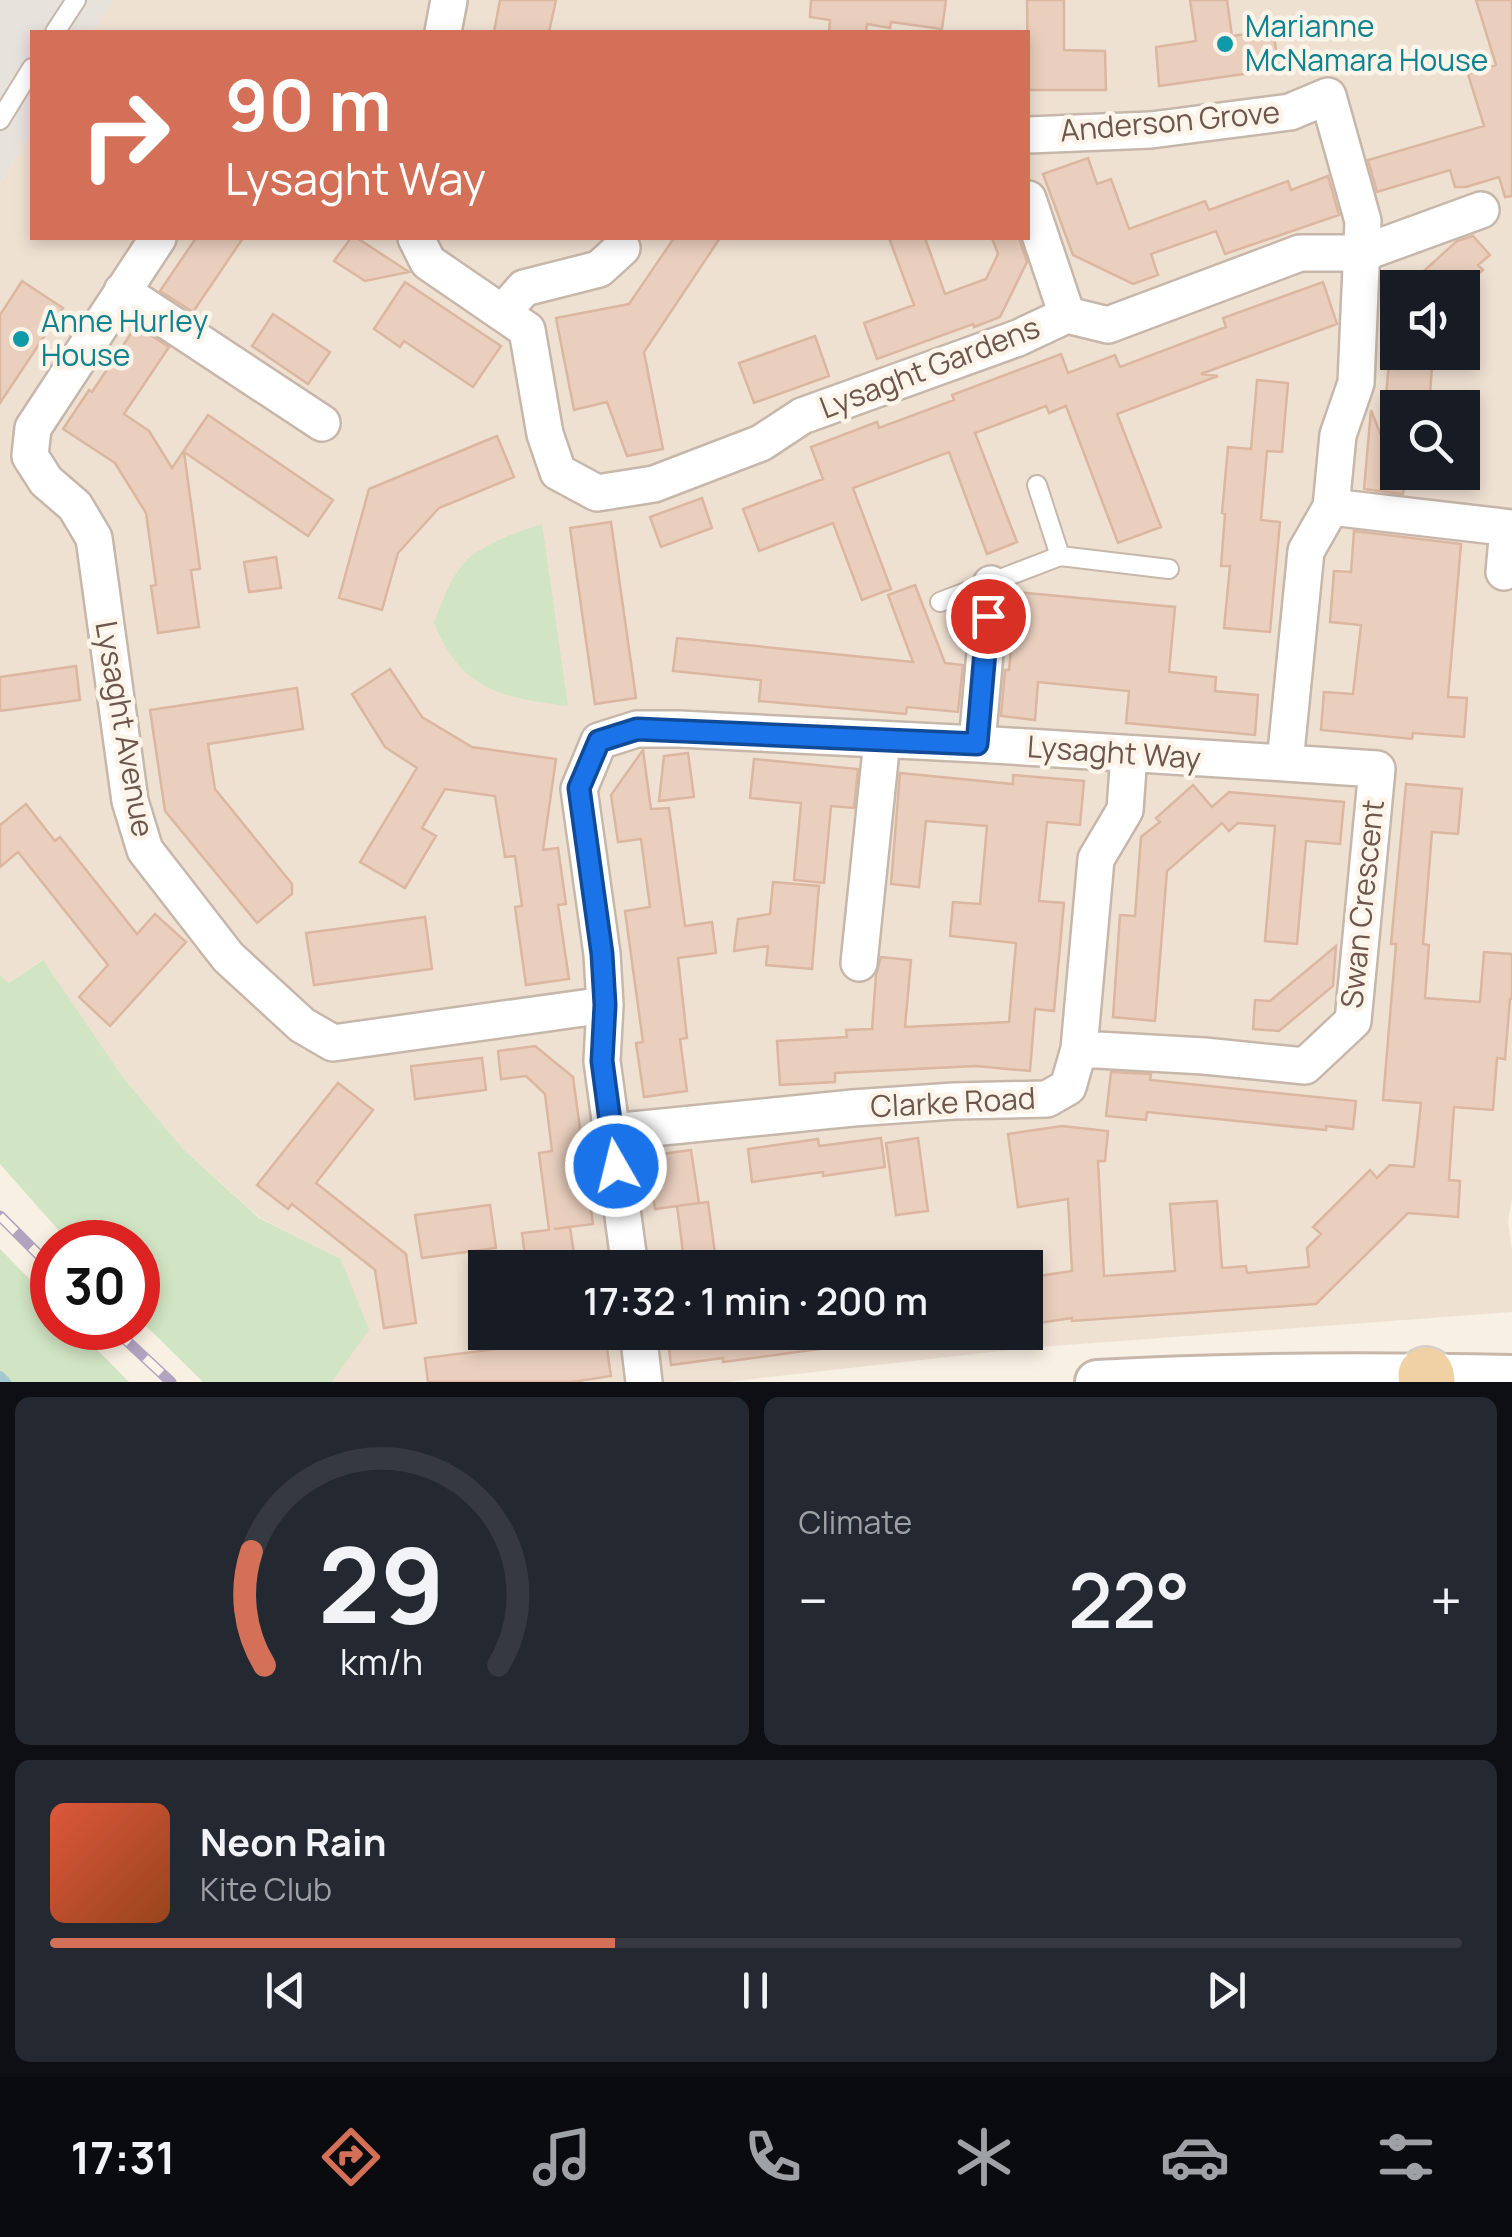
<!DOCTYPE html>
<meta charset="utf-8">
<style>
body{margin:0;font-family:Manrope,sans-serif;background:#242831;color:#f1f3f6;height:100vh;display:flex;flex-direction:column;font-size:38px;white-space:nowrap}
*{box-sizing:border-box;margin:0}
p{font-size:32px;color:#9ea1a6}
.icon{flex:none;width:55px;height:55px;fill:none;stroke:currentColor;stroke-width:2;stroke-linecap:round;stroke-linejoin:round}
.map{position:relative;height:1382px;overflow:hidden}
.panel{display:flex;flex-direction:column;gap:15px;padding:15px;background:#0d0f14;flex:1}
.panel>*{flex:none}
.hud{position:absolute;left:30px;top:30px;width:1000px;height:210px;border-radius:0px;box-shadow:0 5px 15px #0003;background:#d37057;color:#fff;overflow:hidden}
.controls{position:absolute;left:1380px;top:270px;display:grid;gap:20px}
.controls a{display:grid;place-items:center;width:100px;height:100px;border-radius:0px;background:#171b24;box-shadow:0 5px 15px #0003;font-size:50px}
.speed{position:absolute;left:30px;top:1220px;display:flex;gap:20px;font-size:50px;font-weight:700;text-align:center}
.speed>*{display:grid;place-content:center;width:130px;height:130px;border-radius:50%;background:#171b24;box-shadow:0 5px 15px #0003;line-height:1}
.speed .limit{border:15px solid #d22;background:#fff;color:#111}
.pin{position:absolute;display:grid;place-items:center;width:85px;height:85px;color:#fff;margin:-42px;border:5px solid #fff;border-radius:50%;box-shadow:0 2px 10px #0007}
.me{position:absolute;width:110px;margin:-55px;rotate:352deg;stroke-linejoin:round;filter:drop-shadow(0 0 8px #0008)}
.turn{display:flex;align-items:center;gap:35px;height:210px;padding:0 30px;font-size:45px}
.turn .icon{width:130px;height:130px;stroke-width:2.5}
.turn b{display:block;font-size:70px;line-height:85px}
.big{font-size:75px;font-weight:600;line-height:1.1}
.panel .card{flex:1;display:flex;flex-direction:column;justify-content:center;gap:15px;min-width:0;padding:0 35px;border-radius:15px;background:#242831}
.panel .dial{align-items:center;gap:0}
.dial svg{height:260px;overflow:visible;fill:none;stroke:#363941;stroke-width:7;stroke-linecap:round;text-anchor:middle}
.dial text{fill:#f1f3f6;stroke:none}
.song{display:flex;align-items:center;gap:30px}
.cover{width:120px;height:120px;border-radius:15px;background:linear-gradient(135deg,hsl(10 70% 55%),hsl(20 70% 35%))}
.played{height:10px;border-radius:5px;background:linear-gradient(90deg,#d37057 40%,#363941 40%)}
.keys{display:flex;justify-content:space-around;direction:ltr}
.heat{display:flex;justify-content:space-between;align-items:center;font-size:55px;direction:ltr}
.panel .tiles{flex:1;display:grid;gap:15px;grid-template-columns:1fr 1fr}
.card:last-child{grid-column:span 2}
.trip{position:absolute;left:468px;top:1250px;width:575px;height:100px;border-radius:0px;background:#171b24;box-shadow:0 5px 15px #0003;font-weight:600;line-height:100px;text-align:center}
.tabs{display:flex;height:160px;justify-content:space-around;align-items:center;background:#090b0e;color:#9ea1a6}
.tabs .icon{width:70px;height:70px}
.tabs .selected{color:#d37057}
.tabs b{font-size:45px;color:#f1f3f6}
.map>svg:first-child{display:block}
.residential{fill:#efe1d2;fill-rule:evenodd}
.industrial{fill:#e8e2dd}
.green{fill:#d1e4c3}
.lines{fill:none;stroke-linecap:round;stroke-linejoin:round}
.stream{stroke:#a2c9cf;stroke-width:10}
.building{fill:#eacfbe;stroke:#dbb6a0;stroke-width:2.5}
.service-casing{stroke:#c7b7ab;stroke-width:22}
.minor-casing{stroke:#c7b7ab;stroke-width:40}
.tertiary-casing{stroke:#c7b7ab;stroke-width:48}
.primary-casing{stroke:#d6d0cd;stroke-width:60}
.service{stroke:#fff;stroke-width:18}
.minor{stroke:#fff;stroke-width:35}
.tertiary{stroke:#fff;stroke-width:42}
.primary{stroke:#efd1a3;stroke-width:55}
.rail-casing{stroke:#b2a3c0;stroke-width:11}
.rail{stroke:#fcf4e8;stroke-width:8;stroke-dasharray:22;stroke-linecap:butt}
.route-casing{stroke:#114b97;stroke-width:25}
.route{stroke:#1a73e8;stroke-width:18}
.culture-dot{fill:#0f9aa8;stroke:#fcf4e8;stroke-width:4}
.labels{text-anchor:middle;stroke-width:9;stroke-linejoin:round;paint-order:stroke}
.culture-label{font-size:30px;fill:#0d838f;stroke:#fcf4e8;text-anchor:start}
.street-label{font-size:30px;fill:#6d574c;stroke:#fcf4e8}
</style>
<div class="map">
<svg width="1512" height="1382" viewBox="0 0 1512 1382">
<rect width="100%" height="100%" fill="#f8f0e2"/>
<path class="residential" d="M 114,0 L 1512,0 L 1512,1198 L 1508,1221 L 1512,1251 L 1512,1312 L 1026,1348 L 727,1382 L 332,1382 L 368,1330 L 341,1259 L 260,1218 L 183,1149 L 122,1076 L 42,960 L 9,984 L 0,975 L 0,184 L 32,131 L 32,238 L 1028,238 L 1028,32 L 93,32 ZM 1398,288 L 1462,288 L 1462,352 L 1398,352 ZM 1398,408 L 1462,408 L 1462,472 L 1398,472 ZM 485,1268 L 1025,1268 L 1025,1332 L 485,1332 Z"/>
<path class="industrial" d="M 0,0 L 114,0 L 93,32 L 32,32 L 32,131 L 0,184 Z"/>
<path class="green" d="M 542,524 L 568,706 C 502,698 460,690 434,622 C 442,602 449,581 463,564 C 478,546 519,531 542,524 Z
M 43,960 L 122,1076 L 183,1149 L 259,1218 L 341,1259 L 369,1330 L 332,1382 L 203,1382 L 138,1318 L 138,1242 L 69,1242 L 0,1164 L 0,975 L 9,983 Z
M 0,1249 L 52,1302 L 52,1328 L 76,1328 L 129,1382 L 0,1382 Z"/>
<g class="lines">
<path class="stream" d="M 0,1376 L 6,1382"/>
</g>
<path class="building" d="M 500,0 L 556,0 L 549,32 L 494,32 Z
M 811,0 L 946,0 L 942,29 L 891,22 L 890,28 L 867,24 L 866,32 L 829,32 L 830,20 L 810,17 Z
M 1027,0 L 1064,0 L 1064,50 L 1105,51 L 1106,90 L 1028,90 Z
M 1190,0 L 1227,0 L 1232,36 L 1273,30 L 1279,69 L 1159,86 L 1156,47 L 1196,41 Z
M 1476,0 L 1512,0 L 1512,196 L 1505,197 L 1499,177 L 1466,187 L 1455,187 L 1450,170 L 1377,192 L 1368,160 L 1484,126 L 1468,74 L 1496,65 Z
M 1088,158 L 1097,184 L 1111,179 L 1129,229 L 1205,201 L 1209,210 L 1288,181 L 1291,190 L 1328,176 L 1339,215 L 1225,254 L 1216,231 L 1151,254 L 1158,275 L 1133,284 L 1073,255 L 1043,174 Z
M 1473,236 L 1490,255 L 1478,265 L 1483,270 L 1463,288 L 1405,288 L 1457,241 Z
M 196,238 L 243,238 L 193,312 L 160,291 Z
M 351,238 L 357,238 L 409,272 L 365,281 L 334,261 Z
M 674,238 L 720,238 L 644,352 L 663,449 L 627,456 L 607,402 L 574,410 L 556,318 L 629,304 Z
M 889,238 L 925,238 L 945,294 L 986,279 L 998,254 L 992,238 L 1019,238 L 1027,262 L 1000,317 L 974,327 L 973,324 L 877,359 L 864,323 L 914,305 Z
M 22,281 L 63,308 L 0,403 L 0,315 Z
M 405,282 L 501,346 L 473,387 L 404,341 L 400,347 L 374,329 Z
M 1323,282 L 1337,324 L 1201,374 L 1218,376 L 1117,414 L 1161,527 L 1118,543 L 1066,406 L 1049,413 L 1046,406 L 975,433 L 1017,542 L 987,554 L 949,452 L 853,488 L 891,589 L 862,600 L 833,523 L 759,551 L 743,509 L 823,479 L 811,447 L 877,422 L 879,428 L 954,400 L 952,395 L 1061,354 L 1068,373 L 1115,355 L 1120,367 L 1226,327 L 1223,318 Z
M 273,314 L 330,352 L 308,384 L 252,346 Z
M 136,326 L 169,347 L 124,414 L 149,431 L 172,468 L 208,415 L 333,500 L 308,536 L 184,452 L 200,569 L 191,570 L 199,627 L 158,633 L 151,586 L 156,585 L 146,513 L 115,463 L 63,429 L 89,390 L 92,392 Z
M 815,336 L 829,376 L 754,403 L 739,363 Z
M 1389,363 L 1432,367 L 1429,408 L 1385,408 Z
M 1257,380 L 1288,383 L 1282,452 L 1267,451 L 1261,520 L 1280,522 L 1270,632 L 1224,628 L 1230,566 L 1221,566 L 1225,514 L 1222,513 L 1228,447 L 1251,449 Z
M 1371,410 L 1395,472 L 1405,472 L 1403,494 L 1364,489 Z
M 497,436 L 514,477 L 439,508 L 398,553 L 382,610 L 339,598 L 369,489 Z
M 702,498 L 712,528 L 661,547 L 650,517 Z
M 611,522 L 636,698 L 595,704 L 570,528 Z
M 1354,531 L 1461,544 L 1448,697 L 1467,698 L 1464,737 L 1413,733 L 1412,739 L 1321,730 L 1324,692 L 1353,694 L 1361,625 L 1330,622 L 1334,571 L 1351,572 Z
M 276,557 L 281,588 L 249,592 L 244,562 Z
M 915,585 L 945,663 L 963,665 L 958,712 L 907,707 L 906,714 L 759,701 L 761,680 L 673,671 L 677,638 L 913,662 L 888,595 Z
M 1016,592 L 1175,607 L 1169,672 L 1216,677 L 1215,691 L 1258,695 L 1255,735 L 1126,723 L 1129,691 L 1038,682 L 1035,720 L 1001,716 L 1005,670 L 1009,670 Z
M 76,666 L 80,700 L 0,711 L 0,677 Z
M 390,669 L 422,717 L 472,747 L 556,759 L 543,850 L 558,848 L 566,904 L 558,905 L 569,979 L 526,985 L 515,907 L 522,906 L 515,856 L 505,857 L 495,796 L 445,789 L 422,828 L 436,836 L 405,888 L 360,862 L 417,768 L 385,747 L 352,694 Z
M 297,688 L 303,729 L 208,744 L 215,789 L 292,884 L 292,894 L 257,923 L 165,811 L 150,710 Z
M 643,750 L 651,809 L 669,808 L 685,926 L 712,922 L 716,953 L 678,958 L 687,1038 L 680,1039 L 687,1091 L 644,1097 L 636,1043 L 643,1042 L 625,911 L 650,907 L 641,839 L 618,842 L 611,795 Z
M 688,753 L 694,797 L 659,801 L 664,756 Z
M 754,759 L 858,769 L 854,808 L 831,806 L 824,883 L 794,880 L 801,803 L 750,798 Z
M 900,773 L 1013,784 L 1013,775 L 1084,781 L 1080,825 L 1047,822 L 1039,901 L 1064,903 L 1054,1011 L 1035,1009 L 1030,1071 L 976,1066 L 835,1073 L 835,1082 L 780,1085 L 777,1041 L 847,1037 L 846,1030 L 872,1029 L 876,975 L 881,957 L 911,960 L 905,1027 L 1009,1022 L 1016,943 L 950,936 L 953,902 L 980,904 L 987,826 L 926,821 L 919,887 L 891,884 Z
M 1406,784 L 1462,789 L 1458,834 L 1432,832 L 1423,944 L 1429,945 L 1425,998 L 1480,1002 L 1484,952 L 1512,954 L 1512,999 L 1510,999 L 1505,1059 L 1497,1058 L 1493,1110 L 1454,1107 L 1449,1180 L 1460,1181 L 1458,1217 L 1408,1213 L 1316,1304 L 1072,1321 L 1072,1318 L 1025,1325 L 1025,1278 L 1072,1271 L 1068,1199 L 1018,1207 L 1008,1134 L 1062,1126 L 1108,1131 L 1105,1161 L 1098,1161 L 1104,1276 L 1175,1271 L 1170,1204 L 1217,1201 L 1222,1268 L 1246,1266 L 1247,1273 L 1309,1267 L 1307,1248 L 1321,1234 L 1313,1227 L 1370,1170 L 1377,1178 L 1390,1165 L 1414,1167 L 1421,1103 L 1383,1100 L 1396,944 L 1391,944 Z
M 1193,785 L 1212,807 L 1229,792 L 1344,802 L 1340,844 L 1306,841 L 1297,944 L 1265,941 L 1275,826 L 1238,823 L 1229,831 L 1222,823 L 1167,871 L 1155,1021 L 1113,1017 L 1120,915 L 1135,916 L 1141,837 L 1160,822 L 1156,818 Z
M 26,804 L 55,841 L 60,837 L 137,934 L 155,914 L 186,942 L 110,1026 L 79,997 L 108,965 L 18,852 L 0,867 L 0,825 Z
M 773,882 L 819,886 L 812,969 L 766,965 L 768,946 L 734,951 L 738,919 L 770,914 Z
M 425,917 L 432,969 L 314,985 L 306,933 Z
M 1336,946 L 1333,986 L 1279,1031 L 1253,1029 L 1255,1000 L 1270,1001 Z
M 535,1046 L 573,1077 L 593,1224 L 554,1229 L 570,1227 L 576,1268 L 543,1268 L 542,1261 L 526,1263 L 522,1233 L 549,1230 L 539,1153 L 552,1151 L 545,1094 L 526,1076 L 501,1079 L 498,1051 Z
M 482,1058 L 486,1090 L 415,1099 L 411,1066 Z
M 1111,1072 L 1151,1074 L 1150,1080 L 1356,1101 L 1353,1129 L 1326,1126 L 1326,1130 L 1147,1112 L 1146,1120 L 1106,1116 Z
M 338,1083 L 373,1110 L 316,1183 L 406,1254 L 416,1323 L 384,1328 L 375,1270 L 292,1204 L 288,1209 L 257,1185 Z
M 881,1138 L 885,1167 L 823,1176 L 823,1172 L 752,1182 L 748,1149 L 818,1139 L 819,1146 Z
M 918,1138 L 928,1211 L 896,1215 L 886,1143 Z
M 691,1150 L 699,1203 L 655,1209 L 647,1156 Z
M 708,1202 L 717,1268 L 685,1268 L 677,1206 Z
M 490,1205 L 496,1248 L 422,1258 L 415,1215 Z
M 667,1332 L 818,1332 L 820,1349 L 723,1362 L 723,1358 L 671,1365 Z
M 605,1335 L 611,1376 L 572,1382 L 428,1382 L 425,1358 Z"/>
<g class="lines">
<g class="service-casing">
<path id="service" d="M 55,32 L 76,0
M 0,120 L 32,68
M 1037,485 L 1060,556
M 940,602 L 1060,556 L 1169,569"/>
</g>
<g class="minor-casing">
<path id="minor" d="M 443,32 L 449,0
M 1028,199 L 1067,315
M 158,238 L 33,428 L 30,456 L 46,481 L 75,506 L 94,538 L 130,801 L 145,850 L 228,957 L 302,1025 L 333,1043 L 605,1005
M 416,238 L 428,262 L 527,330 L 545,434 L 558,472 L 597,493 L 654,484 L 761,443 L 802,416 L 1018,338 L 1067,315 L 1108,325 L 1300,253 L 1363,253 L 1481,210
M 122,291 L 322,423
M 503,312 L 524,288 L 599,269 L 622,248
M 1331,507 L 1512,528
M 1504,572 L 1508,528
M 977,744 L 991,584
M 859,963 L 882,740
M 1079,1049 L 1204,1056 L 1305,1066 L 1353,1021 L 1377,769 L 1285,763
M 612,1132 L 853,1108 L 954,1101 L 1047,1099 L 1068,1087 L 1079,1049 L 1096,859 L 1125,810 L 1129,754
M 630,1268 L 602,1061 L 605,1005 L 602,954 L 579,789 L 599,741 L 637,729 L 679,729 L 977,744 L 1285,763 L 1306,551 L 1331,507 L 1338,435 L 1356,383 L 1363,221 L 1328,96 L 1290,112 L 1151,130 L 1028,135
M 638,1332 L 644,1382"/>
</g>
<g class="tertiary-casing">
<path id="tertiary" d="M 1097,1382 C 1235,1374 1373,1374 1512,1377"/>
</g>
<g class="primary-casing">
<path id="primary" d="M 1426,1375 L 1427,1382"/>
</g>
<use href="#service" class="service"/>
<use href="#minor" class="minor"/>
<use href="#tertiary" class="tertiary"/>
<use href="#primary" class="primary"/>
<g class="rail-casing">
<path id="rail" d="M 0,1216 L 52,1268
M 113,1328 L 171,1382"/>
</g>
<use href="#rail" class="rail"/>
</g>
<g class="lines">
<g class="route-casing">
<path id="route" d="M 616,1166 L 602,1061 L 605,1005 L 602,954 L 579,788 L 599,741 L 637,729 L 977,744 L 988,616"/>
</g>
<use href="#route" class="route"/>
</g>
<g class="culture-dot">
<circle cx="1225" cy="44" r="10"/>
<circle cx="21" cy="339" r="10"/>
</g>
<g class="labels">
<g class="culture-label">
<text x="1245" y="37">Marianne<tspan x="1245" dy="34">McNamara House</tspan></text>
<text x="41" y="332">Anne Hurley<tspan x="41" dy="34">House</tspan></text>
</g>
<g class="street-label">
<text transform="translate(1170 122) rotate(-5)" y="10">Anderson Grove</text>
<text transform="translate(930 368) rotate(-21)" y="10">Lysaght Gardens</text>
<text transform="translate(124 729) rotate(80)" y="10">Lysaght Avenue</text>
<text transform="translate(1114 753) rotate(4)" y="10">Lysaght Way</text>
<text transform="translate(1363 904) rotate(-84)" y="10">Swan Crescent</text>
<text transform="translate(953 1103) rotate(-3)" y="10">Clarke Road</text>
</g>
</g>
</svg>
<div class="controls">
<a><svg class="icon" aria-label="sound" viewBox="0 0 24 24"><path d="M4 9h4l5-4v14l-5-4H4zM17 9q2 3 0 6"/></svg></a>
<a><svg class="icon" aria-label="search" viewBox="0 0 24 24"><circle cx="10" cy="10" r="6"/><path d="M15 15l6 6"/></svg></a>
</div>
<div class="speed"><div class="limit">30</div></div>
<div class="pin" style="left:988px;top:616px;background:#d93025"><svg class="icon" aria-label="arrive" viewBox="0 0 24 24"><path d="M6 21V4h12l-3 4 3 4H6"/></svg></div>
<svg class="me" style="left:616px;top:1166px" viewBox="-20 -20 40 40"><circle r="17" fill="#1a73e8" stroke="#fff" stroke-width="3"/><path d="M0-11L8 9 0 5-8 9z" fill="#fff"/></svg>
<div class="trip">17:32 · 1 min · 200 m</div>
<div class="hud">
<div class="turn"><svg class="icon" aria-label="right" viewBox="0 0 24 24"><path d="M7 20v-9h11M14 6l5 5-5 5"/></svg><div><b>90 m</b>Lysaght Way</div></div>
</div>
</div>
<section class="panel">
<div class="tiles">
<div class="card dial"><svg viewBox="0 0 100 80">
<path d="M14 69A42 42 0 1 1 86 69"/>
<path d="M14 69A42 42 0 0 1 10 34" stroke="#d37057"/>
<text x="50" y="56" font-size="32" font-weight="700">29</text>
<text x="50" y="72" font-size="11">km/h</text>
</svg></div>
<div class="card"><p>Climate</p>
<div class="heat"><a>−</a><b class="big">22°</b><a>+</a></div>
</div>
<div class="card">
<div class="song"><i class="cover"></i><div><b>Neon Rain</b><p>Kite Club</p></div></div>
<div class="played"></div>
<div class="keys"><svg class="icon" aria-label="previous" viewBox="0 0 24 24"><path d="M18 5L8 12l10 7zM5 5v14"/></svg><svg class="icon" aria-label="pause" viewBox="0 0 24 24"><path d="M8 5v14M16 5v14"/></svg><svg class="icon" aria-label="next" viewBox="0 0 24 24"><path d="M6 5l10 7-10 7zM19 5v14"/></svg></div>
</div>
</div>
</section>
<nav class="tabs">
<b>17:31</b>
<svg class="icon selected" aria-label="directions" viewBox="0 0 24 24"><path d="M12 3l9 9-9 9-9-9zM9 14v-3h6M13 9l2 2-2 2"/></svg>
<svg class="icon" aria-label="music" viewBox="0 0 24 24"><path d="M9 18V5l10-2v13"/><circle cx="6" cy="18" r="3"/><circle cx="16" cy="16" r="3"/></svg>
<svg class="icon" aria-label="phone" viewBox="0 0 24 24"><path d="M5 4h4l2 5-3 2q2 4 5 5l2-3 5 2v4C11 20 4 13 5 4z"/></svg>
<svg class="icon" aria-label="climate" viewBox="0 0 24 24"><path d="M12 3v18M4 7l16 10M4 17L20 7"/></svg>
<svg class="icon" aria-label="car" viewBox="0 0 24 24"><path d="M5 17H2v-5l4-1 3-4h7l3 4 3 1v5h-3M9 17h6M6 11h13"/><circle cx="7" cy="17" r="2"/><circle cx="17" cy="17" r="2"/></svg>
<svg class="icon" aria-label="filters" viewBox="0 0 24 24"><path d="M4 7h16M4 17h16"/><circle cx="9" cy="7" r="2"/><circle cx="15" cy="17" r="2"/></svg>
</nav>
